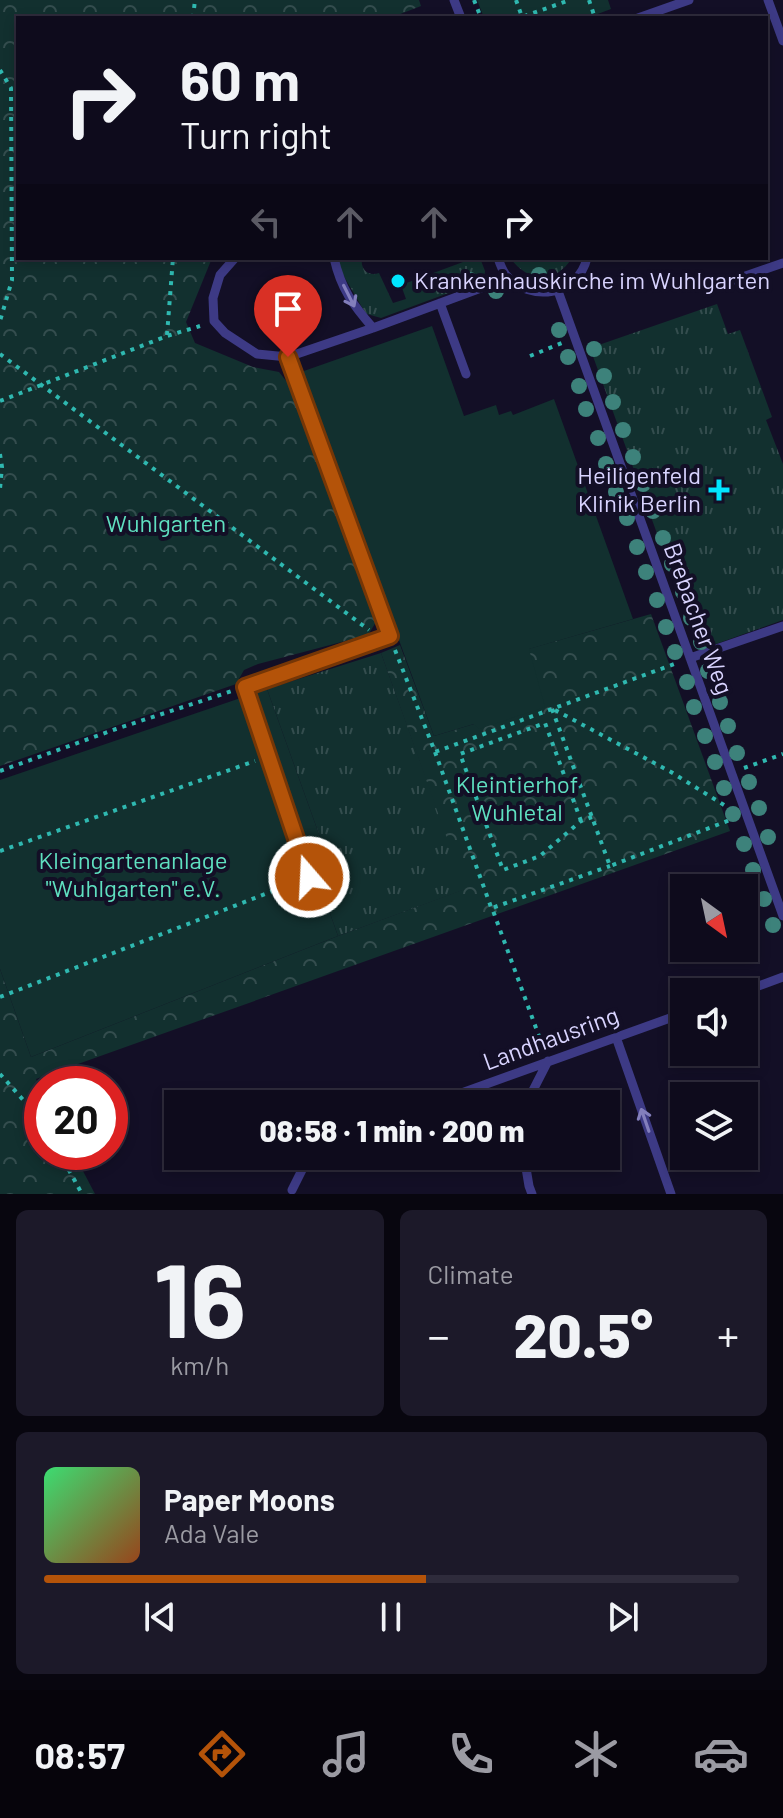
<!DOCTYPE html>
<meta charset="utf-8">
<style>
body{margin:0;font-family:Barlow,sans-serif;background:#1c1929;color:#f1f3f6;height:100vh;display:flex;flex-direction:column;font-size:30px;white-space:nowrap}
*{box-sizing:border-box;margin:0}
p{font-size:26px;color:#9b9ba3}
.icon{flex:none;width:44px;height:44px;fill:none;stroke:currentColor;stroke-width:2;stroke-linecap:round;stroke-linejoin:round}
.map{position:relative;height:1194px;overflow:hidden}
.drawer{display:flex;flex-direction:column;gap:16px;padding:16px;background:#08060f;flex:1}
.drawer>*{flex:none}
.banner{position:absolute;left:16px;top:16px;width:752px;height:244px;border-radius:0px;box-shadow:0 4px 12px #0003,0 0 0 2px #2e2b3b;background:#0e0b1c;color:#f1f3f6;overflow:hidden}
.needle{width:52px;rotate:147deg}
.controls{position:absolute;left:670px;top:874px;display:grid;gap:16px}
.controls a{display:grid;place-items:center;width:88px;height:88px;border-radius:0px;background:#0e0b1c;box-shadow:0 4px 12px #0003,0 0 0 2px #2e2b3b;font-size:40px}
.speed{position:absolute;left:24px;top:1066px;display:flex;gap:16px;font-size:40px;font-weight:700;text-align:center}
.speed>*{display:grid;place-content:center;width:104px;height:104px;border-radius:50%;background:#0e0b1c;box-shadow:0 4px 12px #0003,0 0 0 2px #2e2b3b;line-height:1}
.speed .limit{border:12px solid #d22;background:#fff;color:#111}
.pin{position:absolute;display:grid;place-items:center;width:68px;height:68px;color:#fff;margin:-82px -34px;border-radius:50% 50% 50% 0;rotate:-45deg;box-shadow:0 0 8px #0007}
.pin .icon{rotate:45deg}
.me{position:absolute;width:88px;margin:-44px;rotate:341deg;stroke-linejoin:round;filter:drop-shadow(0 0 6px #0008)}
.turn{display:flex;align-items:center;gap:28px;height:168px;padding:0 32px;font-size:36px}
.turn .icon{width:104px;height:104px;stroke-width:2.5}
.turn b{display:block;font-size:56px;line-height:68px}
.lanes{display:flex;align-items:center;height:76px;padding:0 32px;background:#0003;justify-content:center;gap:40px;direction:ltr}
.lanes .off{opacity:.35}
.big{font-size:60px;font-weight:800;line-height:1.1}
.drawer .card{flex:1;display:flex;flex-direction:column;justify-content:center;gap:12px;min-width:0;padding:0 28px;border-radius:12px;background:#1c1929}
.drawer .dial{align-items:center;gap:0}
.dial b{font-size:104px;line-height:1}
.song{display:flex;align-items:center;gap:24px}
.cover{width:96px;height:96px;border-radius:12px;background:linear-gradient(135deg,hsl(140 70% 55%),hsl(20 70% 35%))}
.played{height:8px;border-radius:4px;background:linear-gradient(90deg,#b45309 55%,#2e2b3b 55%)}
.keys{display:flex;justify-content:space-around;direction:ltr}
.heat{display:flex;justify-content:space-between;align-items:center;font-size:44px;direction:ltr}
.drawer .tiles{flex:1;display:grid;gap:16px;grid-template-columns:1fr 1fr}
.card:last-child{grid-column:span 2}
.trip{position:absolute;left:164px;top:1090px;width:456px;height:80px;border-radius:0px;background:#0e0b1c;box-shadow:0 4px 12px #0003,0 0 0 2px #2e2b3b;font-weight:800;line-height:80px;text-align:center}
.tabs{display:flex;height:128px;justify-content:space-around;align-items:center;background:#06040b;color:#9b9ba3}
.tabs .icon{width:56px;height:56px}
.tabs .selected{color:#b45309}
.tabs b{font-size:36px;color:#f1f3f6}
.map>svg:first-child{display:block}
.grass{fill:url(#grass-tufts)}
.park{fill:url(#park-crowns)}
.garden{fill:#12302f}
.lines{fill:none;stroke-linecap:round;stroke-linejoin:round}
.path{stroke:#2fb8b0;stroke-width:4;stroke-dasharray:4 6;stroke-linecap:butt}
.lane{stroke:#3d3a85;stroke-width:9}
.tree{fill:#3d827b}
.oneway{stroke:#837fbc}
.route-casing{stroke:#753606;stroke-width:20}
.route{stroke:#b45309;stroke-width:14}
.poi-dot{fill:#00e5ff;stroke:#130f26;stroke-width:3}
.labels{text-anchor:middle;stroke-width:8;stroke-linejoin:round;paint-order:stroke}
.poi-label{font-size:24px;fill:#d9d4ff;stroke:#130f26;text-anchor:start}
.park-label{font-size:24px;fill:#5fe0c0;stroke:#130f26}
.street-label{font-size:24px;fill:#d9d4ff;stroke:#130f26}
</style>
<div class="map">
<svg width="783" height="1194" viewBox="0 0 783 1194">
<defs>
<pattern id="grass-tufts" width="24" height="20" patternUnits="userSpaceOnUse" patternTransform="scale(2)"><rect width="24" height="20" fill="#12302f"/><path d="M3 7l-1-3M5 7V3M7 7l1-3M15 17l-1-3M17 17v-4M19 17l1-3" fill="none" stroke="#344d4e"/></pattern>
<pattern id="park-crowns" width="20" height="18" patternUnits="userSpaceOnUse" patternTransform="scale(2)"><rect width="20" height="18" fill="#12302f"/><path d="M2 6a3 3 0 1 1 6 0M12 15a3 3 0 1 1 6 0" fill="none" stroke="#344d4e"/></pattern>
</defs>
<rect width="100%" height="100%" fill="#130f26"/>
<path class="grass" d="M 338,258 L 362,258 C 360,269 368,277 379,273 L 393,303 L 406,299 L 401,285 L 463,262 L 462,258 L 480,258 L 485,271 L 484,279 L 481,281 L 381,318 L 367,314 L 363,309 L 342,273 Z
M 510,258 L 572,258 C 555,285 528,282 510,258 Z
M 717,304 L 728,334 L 740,330 L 772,417 L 766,420 L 783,464 L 783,620 L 702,649 L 698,647 L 590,348 Z
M 381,653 L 466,889 L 338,936 L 320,885 L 335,879 L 267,689 Z"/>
<path class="park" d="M 0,0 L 419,0 L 421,6 L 390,18 L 18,18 L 18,258 L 212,258 L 186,322 L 195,343 L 253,367 L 279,372 L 291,387 L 371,597 L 376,622 L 368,635 L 258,664 L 244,670 L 236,684 L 0,766 Z
M 651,614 L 730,831 L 36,1079 L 42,1093 L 42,1152 L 73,1152 L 95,1194 L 0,1194 L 0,969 L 31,1057 L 338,936 L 465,889 L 381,653 L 400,645 L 434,736 L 474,724 L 528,649 Z"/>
<path class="garden" d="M 477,0 L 608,0 L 611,9 L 587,18 L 484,18 Z
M 432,326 L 464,416 L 496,405 L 499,415 L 511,411 L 513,415 L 554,399 L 633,619 L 529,649 L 545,707 L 479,729 L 474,724 L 434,736 L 301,372 Z
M 267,689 L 335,879 L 320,885 L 338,936 L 31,1057 L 0,969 L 0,780 Z"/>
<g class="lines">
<path class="path" d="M 474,0 L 481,18
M 516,0 L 522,17 L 570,0
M 589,0 L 595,18
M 193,18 L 195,0
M 0,70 L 11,88 L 12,280 L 0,321
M 167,335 L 173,258
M 0,354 L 369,630
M 530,356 L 562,343
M 0,401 L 167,336 L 200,326
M 0,454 L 2,467 L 0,489
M 395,650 L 435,752 L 677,663
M 552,709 L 610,866 L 730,820
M 555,710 L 671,772 L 724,805
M 435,752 L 491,907
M 744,768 L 783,754
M 0,771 L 116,729 L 232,691
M 581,821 L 545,723 L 460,754 L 503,870 L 540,856 L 581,821 L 592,817
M 0,851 L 255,761
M 0,997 L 296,882
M 543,1047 L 492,908 L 610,866
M 0,1074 L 42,1121
M 59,1152 L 82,1194"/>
<path class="lane" d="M 454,0 L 461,18
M 768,0 L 783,41
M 638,18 L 689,0
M 235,258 L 220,275 L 213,298 L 214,321 L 225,333 L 257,354 L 288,357 L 373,328 L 508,278
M 334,258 C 341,289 353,305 373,328
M 498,258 C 500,264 502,270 506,275 C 530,303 578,296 587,258
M 714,287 L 783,263
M 558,291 L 783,916
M 440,303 L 466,374
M 288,357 L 390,636 L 245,687 L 309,877
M 690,658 L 783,626
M 742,992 L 783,977
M 616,1037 L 671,1194
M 431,1104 L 684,1013
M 526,1104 L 548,1061
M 524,1156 L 529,1186 L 532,1194
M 292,1190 L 308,1158 L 312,1156"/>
</g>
<g class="tree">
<circle cx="539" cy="275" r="8"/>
<circle cx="470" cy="280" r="8"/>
<circle cx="496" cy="291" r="8"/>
<circle cx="559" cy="330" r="8"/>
<circle cx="594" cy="349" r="8"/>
<circle cx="568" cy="357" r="8"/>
<circle cx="604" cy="376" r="8"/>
<circle cx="579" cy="386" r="8"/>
<circle cx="613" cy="402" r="8"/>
<circle cx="586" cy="409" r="8"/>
<circle cx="623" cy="430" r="8"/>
<circle cx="598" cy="438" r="8"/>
<circle cx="633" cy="457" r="8"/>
<circle cx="606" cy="464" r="8"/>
<circle cx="643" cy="484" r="8"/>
<circle cx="616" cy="492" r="8"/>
<circle cx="653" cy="511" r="8"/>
<circle cx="627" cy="518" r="8"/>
<circle cx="663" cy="538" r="8"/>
<circle cx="637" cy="547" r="8"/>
<circle cx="672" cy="564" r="8"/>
<circle cx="646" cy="572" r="8"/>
<circle cx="683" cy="592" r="8"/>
<circle cx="657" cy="600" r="8"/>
<circle cx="691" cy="618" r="8"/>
<circle cx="666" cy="627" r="8"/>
<circle cx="701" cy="642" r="8"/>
<circle cx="675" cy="652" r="8"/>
<circle cx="708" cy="671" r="8"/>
<circle cx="687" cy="682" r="8"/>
<circle cx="720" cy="702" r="8"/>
<circle cx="694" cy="707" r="8"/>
<circle cx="728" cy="726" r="8"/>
<circle cx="705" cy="736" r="8"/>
<circle cx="737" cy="753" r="8"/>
<circle cx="715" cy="762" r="8"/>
<circle cx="749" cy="782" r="8"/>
<circle cx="724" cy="788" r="8"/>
<circle cx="759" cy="808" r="8"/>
<circle cx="733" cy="814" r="8"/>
<circle cx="768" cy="837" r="8"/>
<circle cx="744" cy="844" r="8"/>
<circle cx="753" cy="870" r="8"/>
<circle cx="764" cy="899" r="8"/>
<circle cx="773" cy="925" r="8"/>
</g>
<defs><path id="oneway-shaft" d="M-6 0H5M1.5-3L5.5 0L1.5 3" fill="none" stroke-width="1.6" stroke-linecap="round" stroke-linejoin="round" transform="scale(2)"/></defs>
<g class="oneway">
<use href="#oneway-shaft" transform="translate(349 296) rotate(63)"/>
<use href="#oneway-shaft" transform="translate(645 1120) rotate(-109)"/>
</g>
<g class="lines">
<g class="route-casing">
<path id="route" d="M 288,357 L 390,636 L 245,687 L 309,877"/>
</g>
<use href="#route" class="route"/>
</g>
<g class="poi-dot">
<circle cx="398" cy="281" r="8"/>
<path d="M715 478h8v8h8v8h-8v8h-8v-8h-8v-8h8z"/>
</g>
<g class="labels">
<g class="poi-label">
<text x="414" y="289">Krankenhauskirche im Wuhlgarten</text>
<text x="701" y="484" text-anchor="end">Heiligenfeld<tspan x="701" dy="28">Klinik Berlin</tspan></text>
</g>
<g class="park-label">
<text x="166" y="532">Wuhlgarten</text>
<text x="517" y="793">Kleintierhof<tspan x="517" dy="28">Wuhletal</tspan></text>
<text x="133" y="869">Kleingartenanlage<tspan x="133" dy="28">"Wuhlgarten" e.V.</tspan></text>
</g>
<g class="street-label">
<text transform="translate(698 619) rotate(70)" y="8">Brebacher Weg</text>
<text transform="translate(551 1039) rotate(-20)" y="8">Landhausring</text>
</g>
</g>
</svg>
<div class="controls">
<a><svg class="needle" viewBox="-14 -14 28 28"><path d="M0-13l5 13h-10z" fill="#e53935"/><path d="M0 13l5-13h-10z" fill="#9b9ba3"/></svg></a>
<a><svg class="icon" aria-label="sound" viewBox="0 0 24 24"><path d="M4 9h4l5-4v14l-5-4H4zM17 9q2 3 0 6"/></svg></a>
<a><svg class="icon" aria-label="layers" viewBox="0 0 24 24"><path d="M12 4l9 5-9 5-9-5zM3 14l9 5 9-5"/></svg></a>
</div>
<div class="speed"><div class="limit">20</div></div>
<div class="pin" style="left:288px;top:357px;background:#d93025"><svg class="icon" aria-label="arrive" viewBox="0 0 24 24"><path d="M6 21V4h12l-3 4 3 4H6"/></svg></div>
<svg class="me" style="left:309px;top:877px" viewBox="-20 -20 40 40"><circle r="17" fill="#b45309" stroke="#fff" stroke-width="3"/><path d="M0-11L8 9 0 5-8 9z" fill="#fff"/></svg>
<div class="trip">08:58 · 1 min · 200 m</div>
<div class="banner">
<div class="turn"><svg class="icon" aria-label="right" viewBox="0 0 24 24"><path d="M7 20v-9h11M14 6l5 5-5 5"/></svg><div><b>60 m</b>Turn right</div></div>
<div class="lanes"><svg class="icon off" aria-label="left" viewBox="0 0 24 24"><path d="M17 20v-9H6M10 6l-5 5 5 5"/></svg><svg class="icon off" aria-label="ahead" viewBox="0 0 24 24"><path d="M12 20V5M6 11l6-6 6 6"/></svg><svg class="icon off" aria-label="ahead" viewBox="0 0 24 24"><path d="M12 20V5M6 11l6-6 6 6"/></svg><svg class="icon" aria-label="right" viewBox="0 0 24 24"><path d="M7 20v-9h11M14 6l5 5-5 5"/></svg></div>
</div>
</div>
<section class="drawer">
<div class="tiles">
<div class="card dial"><b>16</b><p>km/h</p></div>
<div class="card"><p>Climate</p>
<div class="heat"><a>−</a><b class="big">20.5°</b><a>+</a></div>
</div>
<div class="card">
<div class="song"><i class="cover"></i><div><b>Paper Moons</b><p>Ada Vale</p></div></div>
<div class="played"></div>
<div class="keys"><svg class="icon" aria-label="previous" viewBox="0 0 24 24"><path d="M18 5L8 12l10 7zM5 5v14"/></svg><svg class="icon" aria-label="pause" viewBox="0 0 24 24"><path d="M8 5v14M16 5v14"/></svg><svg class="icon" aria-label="next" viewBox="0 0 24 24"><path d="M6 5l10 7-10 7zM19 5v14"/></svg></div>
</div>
</div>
</section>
<nav class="tabs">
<b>08:57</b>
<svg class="icon selected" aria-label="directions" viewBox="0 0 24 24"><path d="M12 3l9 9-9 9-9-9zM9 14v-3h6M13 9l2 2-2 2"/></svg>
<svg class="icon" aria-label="music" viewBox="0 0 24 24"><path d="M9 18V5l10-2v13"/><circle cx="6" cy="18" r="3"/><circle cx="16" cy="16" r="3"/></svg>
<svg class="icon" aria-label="phone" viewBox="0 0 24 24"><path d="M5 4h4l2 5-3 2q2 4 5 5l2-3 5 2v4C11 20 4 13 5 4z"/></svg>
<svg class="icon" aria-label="climate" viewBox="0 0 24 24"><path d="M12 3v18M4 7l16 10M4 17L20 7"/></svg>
<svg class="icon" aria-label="car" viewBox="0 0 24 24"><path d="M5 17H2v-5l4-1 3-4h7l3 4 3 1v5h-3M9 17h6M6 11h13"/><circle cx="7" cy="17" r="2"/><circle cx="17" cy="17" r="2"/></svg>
</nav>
